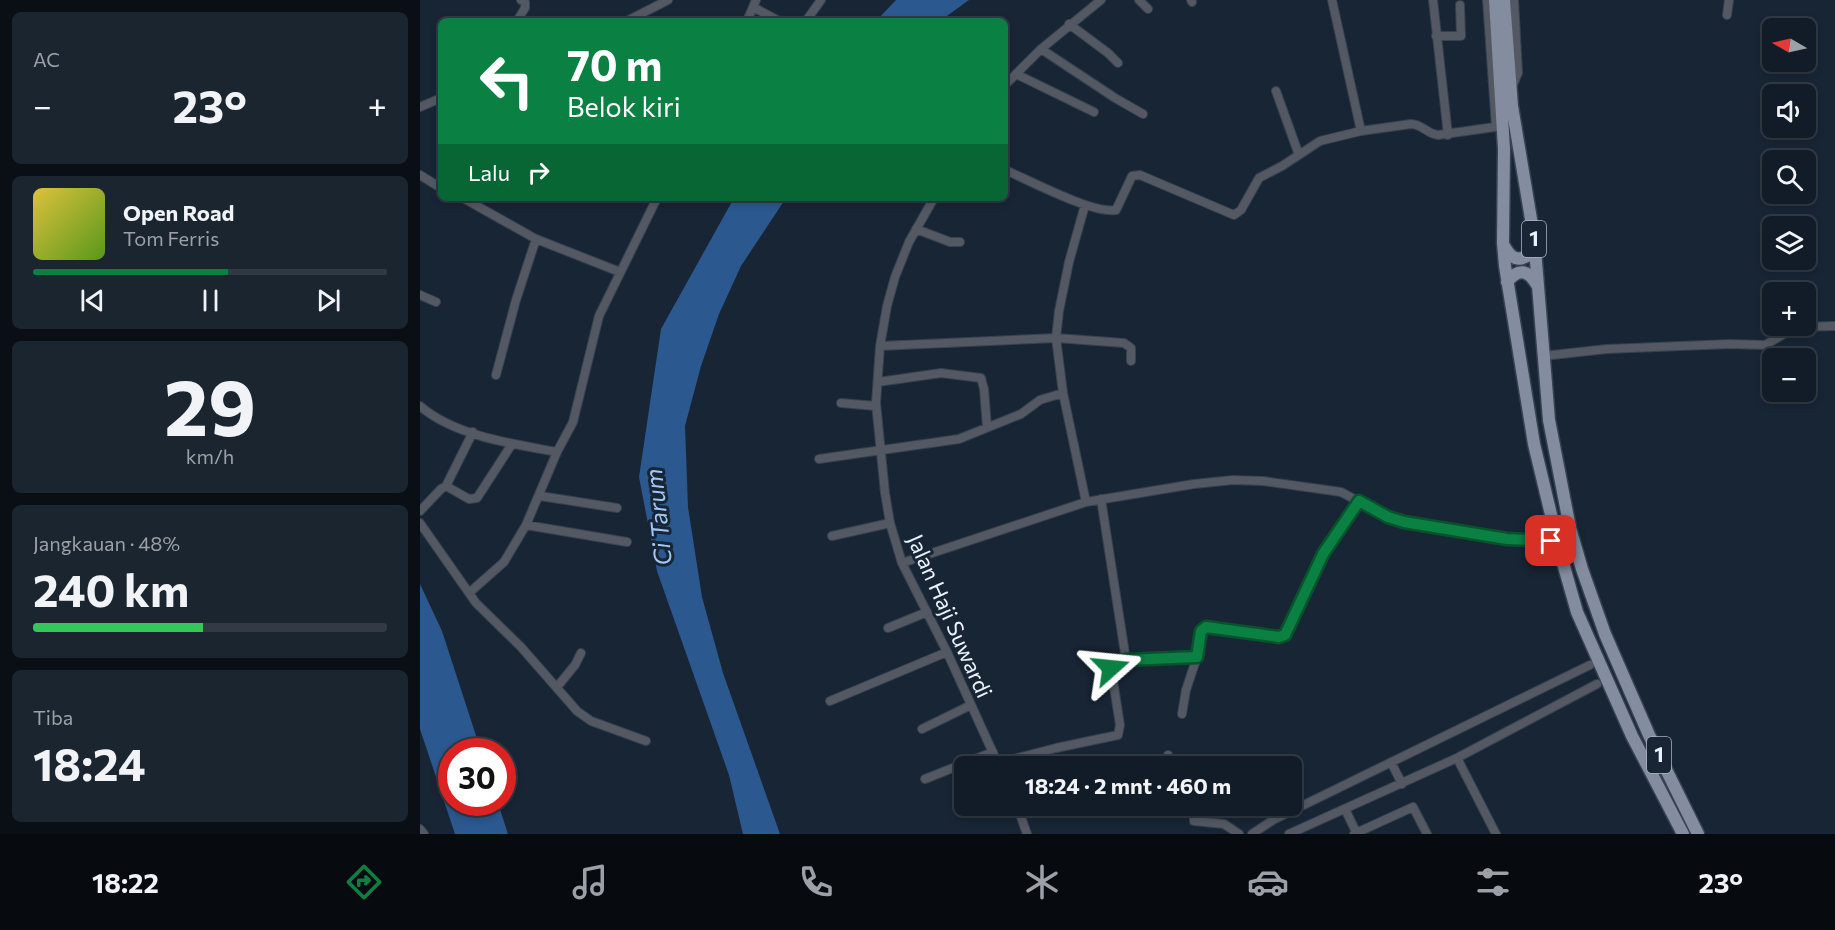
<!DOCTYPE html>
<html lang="id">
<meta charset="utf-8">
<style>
body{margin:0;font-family:Commissioner,sans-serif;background:#1b2530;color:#f1f3f6;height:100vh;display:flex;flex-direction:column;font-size:22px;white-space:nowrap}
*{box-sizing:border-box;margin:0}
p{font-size:20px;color:#9ca1a8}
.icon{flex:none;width:33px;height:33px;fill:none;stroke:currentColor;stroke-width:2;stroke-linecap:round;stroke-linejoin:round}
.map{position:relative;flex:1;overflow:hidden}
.details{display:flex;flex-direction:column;gap:12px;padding:12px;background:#0a0f16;width:420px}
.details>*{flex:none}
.banner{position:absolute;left:18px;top:18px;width:570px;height:183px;border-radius:9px;box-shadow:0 3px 9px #0003,0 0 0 2px #313a45;background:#0b8043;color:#fff;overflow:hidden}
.needle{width:39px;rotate:279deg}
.buttons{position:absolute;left:1342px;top:18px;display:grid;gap:12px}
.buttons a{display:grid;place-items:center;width:54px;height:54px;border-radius:9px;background:#121c28;box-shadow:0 3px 9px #0003,0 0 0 2px #313a45;font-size:30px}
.speed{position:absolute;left:18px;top:738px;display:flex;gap:12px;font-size:30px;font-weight:700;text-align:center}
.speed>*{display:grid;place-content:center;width:78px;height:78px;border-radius:50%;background:#121c28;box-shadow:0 3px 9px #0003,0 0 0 2px #313a45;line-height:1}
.speed .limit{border:9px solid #d22;background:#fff;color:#111}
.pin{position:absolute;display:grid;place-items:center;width:51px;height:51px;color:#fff;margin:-26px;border-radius:12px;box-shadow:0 3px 9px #0006}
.me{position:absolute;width:66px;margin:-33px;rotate:72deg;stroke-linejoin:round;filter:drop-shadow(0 0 4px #0008)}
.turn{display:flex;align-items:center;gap:21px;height:126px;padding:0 30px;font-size:27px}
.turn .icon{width:78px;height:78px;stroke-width:2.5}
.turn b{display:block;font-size:42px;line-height:51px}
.then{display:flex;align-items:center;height:57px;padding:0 30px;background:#0003;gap:12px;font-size:22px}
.big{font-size:45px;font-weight:700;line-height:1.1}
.details .card{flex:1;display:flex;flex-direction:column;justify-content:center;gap:9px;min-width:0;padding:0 21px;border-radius:9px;background:#1b2530}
.details .dial{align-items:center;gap:0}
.dial b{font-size:78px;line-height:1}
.song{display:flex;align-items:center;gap:18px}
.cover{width:72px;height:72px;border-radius:9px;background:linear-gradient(135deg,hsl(50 70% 55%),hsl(90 70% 35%))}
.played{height:6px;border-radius:3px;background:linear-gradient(90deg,#0b8043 55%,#313a45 55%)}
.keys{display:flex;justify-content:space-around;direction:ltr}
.heat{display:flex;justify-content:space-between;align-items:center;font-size:33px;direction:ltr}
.charge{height:9px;border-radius:4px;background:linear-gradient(90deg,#34c759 48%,#313a45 0)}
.trip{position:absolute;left:534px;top:756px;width:348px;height:60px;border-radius:9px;background:#121c28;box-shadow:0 3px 9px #0003,0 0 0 2px #313a45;font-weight:700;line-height:60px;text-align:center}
.dock{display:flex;height:96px;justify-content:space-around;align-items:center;background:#070b10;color:#9ca1a8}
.dock .icon{width:42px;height:42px}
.dock .active{color:#0b8043}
.dock b{font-size:27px;color:#f1f3f6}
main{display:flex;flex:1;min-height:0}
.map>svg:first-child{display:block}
.water{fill:#2b588f}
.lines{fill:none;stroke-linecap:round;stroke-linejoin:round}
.street-casing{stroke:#354251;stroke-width:10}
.primary-casing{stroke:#354251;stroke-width:15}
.street{stroke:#545862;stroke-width:8}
.primary{stroke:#848c9f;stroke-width:12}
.route-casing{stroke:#07532c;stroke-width:15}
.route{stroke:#0b8043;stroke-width:10}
.labels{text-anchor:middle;stroke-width:6;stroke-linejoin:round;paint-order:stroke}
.shield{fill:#182535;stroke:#aab4c1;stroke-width:1.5}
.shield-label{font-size:21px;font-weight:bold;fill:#e9f2fd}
.street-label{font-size:22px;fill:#e9f2fd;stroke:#182535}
.water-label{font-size:24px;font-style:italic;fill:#a1c7f8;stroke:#182535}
</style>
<main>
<section class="details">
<div class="card"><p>AC</p>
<div class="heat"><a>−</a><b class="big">23°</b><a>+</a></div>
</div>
<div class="card">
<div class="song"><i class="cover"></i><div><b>Open Road</b><p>Tom Ferris</p></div></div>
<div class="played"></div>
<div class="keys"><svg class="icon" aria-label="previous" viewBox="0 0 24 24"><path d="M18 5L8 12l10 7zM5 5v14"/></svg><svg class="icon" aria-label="pause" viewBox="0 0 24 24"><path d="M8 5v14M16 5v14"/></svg><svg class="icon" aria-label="next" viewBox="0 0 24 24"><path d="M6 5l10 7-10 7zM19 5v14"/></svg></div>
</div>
<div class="card dial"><b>29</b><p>km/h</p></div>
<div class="card"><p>Jangkauan · 48%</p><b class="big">240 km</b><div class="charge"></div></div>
<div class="card"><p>Tiba</p><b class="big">18:24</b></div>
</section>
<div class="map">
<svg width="1415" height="834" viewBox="0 0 1415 834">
<rect width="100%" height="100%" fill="#182535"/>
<path class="water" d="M 476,0 L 549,0 L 520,21 L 456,21 Z
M 314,198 L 366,198 L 321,266 L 299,314 L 281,366 L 265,426 L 268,507 L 282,597 L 303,673 L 360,834 L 323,834 L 309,775 L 237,571 L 219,477 L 241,329 Z
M 0,584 L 22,631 L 61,751 L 32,752 L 32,802 L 78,803 L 88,834 L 35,834 L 0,729 Z"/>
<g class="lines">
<g class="street-casing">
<path id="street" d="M 719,0 L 728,9
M 771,0 L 772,2
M 912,0 L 941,131
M 1013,0 L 1028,135
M 1067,0 L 1076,127
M 333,7 L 359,21
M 1307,15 L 1309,0
M 97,21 L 105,8 L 105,2 L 101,0
M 207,21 L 248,0
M 327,21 L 336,0
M 386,21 L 401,0
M 649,24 L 688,53 L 698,63
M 1016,36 L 1041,36 L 1040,5
M 621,49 L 695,98 L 723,114
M 596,74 L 674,112
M 585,85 L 621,49 L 681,0
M 1092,87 L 1098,73 L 1094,0
M 856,91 L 879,155
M 0,107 L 21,98
M 585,170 C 609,180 672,214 696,210 L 712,176 L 720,175 L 814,215 L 821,210 L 839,178 L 862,166 L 900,141 L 941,131 L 991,124 C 1002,124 1007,134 1018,135 L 1082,126
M 0,175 L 21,188
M 43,198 L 116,239 L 200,272
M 514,198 L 489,242 L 475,277 L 467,306 L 460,346 L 456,403 L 465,493 L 470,523 L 482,563 L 527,652 L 579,766
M 665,205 L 649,262 L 639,311 L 636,338 L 643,393 L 666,502
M 496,229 L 530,242 L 540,242
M 0,295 L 16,302
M 460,346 L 636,338 L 704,343 L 711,348 L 711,361
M 1123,356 L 1187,349 L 1310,344 L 1345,345 L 1376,327 L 1415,326
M 76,375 L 96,300 L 116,239
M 458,382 L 521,373 L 561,378 L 564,389 L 567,427
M 421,403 L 456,406
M 0,406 C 35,436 93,444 137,452
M 399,459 L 539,439 L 601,414 L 620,400 L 643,393
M 26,486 L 53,432
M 120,496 L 197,508
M 0,511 L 21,489 L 26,486 L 49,499 L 57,498 L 92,444
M 0,523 L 56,603 L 101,647 L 157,711 L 171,721 L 226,741
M 106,525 L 207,542
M 412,536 L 470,523
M 482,563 L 666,502 L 774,484 L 813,480 L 843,481 L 921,492 L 968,517 L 1009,527 L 1087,539 L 1131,541
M 49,593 L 84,562 L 106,525 L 137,452 L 153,422 L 179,316 L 237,198
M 468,628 L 507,612
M 706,660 L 777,657 L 781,631 L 786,627 L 859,637 L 865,635 L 903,554 L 939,501
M 137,687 L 155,665 L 161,653
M 410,701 L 527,652
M 762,714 L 766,690 L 777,657
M 502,729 L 551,705
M 1037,758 L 1076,834
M 971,762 L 982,784
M 578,763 L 636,748 L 698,735 L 700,725 L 691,668 L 692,665 L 706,660 L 681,499
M 746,766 L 748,755
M 505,779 L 573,752
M 597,806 L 607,834
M 774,806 L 774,821 L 804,824 L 819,834
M 925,809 L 937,834
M 0,829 L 4,834
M 832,834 L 853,820 L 1170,665
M 869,834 L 1037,758 L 1177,684
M 934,834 L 993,807 L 1007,834"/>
</g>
<g class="primary-casing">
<path id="primary" d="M 1075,0 L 1084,149 L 1083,243 L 1085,266 L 1114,444 L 1141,556 L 1157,612 L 1212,736 L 1263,834
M 1084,0 L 1092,106 L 1114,237 L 1129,420 L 1150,528 L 1162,569 L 1185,634 L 1229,735 L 1278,834
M 1083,244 C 1089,255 1095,263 1107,256 L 1113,241
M 1087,282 C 1099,267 1108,270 1117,285"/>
</g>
<use href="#street" class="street"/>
<use href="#primary" class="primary"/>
</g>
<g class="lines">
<g class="route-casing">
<path id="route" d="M 691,668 L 692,665 L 706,660 L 777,657 L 781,631 L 786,627 L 859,637 L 865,635 L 903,554 L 939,501 L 968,517 L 984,522 L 1087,539 L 1131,541"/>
</g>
<use href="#route" class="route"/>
</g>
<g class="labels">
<g class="shield">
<rect x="1102" y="221" width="24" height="36" rx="4.5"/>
<rect x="1227" y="737" width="24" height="36" rx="4.5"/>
</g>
<g class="shield-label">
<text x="1114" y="246">1</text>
<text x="1239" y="762">1</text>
</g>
<g class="street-label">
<text transform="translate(530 616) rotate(66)" y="8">Jalan Haji Suwardi</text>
</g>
<g class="water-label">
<text transform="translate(239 517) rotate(-96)" y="8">Ci Tarum</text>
</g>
</g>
</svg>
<div class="buttons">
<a><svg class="needle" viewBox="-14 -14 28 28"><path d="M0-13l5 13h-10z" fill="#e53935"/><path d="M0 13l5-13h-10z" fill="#9ca1a8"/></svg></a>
<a><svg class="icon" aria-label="sound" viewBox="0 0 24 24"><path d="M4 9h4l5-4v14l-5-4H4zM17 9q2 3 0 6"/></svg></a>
<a><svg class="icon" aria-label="search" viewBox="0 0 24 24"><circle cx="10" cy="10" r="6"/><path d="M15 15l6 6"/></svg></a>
<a><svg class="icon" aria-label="layers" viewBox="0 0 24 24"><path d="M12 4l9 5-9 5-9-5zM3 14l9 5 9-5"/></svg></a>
<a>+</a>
<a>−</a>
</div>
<div class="speed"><div class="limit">30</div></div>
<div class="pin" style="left:1131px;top:541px;background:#d93025"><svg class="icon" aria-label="arrive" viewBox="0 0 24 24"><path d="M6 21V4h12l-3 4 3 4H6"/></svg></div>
<svg class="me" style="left:691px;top:668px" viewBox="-20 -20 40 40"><path d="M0-17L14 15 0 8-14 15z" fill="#0b8043" stroke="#fff" stroke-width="4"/></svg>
<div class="trip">18:24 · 2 mnt · 460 m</div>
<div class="banner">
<div class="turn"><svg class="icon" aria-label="left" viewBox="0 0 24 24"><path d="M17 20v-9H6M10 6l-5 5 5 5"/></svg><div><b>70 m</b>Belok kiri</div></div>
<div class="then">Lalu<svg class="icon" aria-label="right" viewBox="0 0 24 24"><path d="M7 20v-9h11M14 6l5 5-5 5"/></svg></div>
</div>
</div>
</main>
<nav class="dock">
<b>18:22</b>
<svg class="icon active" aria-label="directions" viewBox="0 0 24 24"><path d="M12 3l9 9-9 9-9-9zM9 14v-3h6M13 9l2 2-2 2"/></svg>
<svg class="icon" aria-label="music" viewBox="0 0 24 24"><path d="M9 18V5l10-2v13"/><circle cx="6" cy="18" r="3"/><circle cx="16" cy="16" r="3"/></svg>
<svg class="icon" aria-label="phone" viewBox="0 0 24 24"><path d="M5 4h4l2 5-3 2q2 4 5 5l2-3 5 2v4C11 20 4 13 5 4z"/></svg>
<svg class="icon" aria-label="climate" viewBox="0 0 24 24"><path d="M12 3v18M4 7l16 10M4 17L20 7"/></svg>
<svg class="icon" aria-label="car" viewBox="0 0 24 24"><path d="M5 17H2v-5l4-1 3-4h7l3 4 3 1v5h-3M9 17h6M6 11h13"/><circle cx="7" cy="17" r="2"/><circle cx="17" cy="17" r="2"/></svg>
<svg class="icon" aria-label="filters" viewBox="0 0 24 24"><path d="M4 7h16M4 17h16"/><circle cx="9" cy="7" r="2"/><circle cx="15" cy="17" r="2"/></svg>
<b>23°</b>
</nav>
